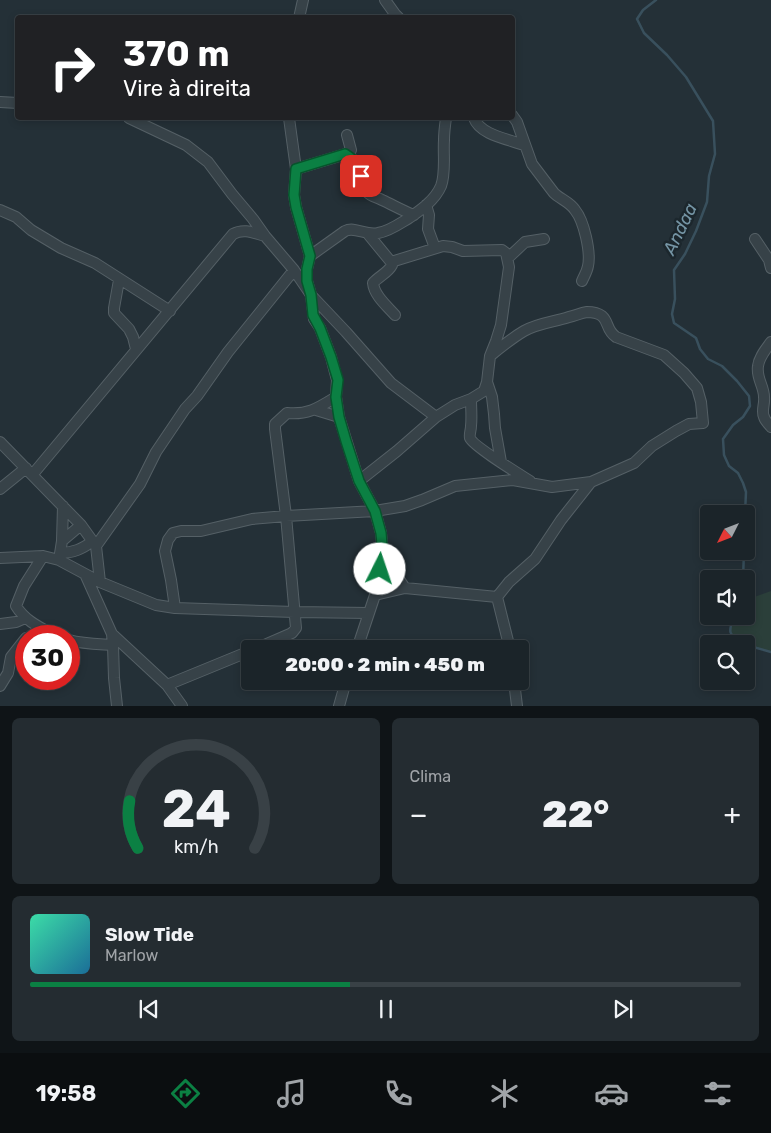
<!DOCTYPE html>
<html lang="pt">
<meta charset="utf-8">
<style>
body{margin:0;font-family:Rubik,sans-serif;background:#242c31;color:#f1f3f6;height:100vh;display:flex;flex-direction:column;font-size:19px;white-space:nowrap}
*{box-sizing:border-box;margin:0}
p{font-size:16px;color:#a0a4a8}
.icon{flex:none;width:28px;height:28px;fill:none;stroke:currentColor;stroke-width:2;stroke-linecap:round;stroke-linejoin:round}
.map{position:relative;height:706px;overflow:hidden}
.side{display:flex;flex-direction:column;gap:12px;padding:12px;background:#0f1417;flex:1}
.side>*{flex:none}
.hud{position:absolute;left:15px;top:15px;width:500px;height:105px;border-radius:5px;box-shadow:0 2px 8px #0003,0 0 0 1px #394146;background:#202124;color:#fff;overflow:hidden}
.needle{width:32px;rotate:228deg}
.controls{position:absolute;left:700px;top:505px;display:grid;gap:10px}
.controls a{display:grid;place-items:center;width:55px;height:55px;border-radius:5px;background:#1b2429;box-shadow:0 2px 8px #0003,0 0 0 1px #394146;font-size:25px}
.speed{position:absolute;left:15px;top:625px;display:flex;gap:10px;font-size:25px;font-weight:700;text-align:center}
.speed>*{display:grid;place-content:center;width:65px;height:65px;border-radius:50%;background:#1b2429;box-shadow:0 2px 8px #0003,0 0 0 1px #394146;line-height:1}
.speed .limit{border:8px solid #d22;background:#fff;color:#111}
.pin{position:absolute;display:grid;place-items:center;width:42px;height:42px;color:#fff;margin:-21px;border-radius:10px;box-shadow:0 2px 8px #0006}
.me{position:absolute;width:55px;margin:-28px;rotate:4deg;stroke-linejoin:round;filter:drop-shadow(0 0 4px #0008)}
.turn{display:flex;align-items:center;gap:18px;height:105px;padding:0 25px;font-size:22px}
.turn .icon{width:65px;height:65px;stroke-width:2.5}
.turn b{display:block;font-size:35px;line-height:42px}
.big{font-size:38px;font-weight:800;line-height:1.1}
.side .widget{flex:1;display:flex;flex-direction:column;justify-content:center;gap:8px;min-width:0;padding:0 18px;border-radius:8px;background:#242c31}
.side .dial{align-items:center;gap:0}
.dial svg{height:130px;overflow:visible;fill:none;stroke:#394146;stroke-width:7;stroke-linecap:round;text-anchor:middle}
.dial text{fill:#f1f3f6;stroke:none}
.song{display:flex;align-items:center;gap:15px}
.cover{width:60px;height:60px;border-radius:8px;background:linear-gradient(135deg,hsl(160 70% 55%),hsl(200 70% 35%))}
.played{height:5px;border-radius:2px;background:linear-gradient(90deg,#0b8043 45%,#394146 45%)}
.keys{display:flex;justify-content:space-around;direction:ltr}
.heat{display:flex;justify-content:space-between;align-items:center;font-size:28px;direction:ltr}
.side .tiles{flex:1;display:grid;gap:12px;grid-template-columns:1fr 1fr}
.widget:last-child{grid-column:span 2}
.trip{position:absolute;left:241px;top:640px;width:288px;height:50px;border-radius:5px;background:#1b2429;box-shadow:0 2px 8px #0003,0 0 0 1px #394146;font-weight:800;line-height:50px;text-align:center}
.tab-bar{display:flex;height:80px;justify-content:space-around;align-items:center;background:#0b0e10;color:#a0a4a8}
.tab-bar .icon{width:35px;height:35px}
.tab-bar .selected{color:#0b8043}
.tab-bar b{font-size:22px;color:#f1f3f6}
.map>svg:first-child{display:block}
.green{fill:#2b3f3a}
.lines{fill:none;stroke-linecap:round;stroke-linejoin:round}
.stream{stroke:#39505d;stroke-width:2.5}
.minor-casing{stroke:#556066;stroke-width:12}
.minor{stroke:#374248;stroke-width:10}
.route-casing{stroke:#07532c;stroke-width:12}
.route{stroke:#0b8043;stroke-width:9}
.labels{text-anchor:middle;stroke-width:5;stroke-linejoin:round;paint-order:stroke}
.water-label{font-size:18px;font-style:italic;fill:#7595a5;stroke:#1c272d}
</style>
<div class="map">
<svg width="771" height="706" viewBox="0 0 771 706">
<rect width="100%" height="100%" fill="#243037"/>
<path class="green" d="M 771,591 L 771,652 L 746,645 L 746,644 C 739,644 730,636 730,628 C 730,625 733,619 734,616 L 746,616 L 746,600 Z"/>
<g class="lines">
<path class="stream" d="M 656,0 L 643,10 L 637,19 L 644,33 L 667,55 L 686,77 L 713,121 L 715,154 L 709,176 L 707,202 L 696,231 L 685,254 L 674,270 L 675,299 L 672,314 L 674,323 L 696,338 L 700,349 L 708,359 L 722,366 L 737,381 L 749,396 L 750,406 L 743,417 L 733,425 L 723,439 L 724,455 L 729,466 L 738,473 L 743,483 L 746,492 L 745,514
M 743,579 L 744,551
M 734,616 C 728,632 728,634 742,644
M 746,645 L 771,652"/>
<g class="minor-casing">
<path id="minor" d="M 385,0 L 395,14 L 399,18
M 299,18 L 303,0
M 0,102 L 18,103
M 512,115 L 517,122 L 532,164 L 554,193 C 560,199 570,202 575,210 C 584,221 591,252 588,266 C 587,272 584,276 582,281
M 129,118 L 186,145 L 208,162 L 232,194 L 253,219 L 265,236 L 294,270 L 311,295 L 346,332 L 391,383 L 436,417
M 289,118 L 296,169 L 294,195 L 296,207 L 310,256
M 474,118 C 480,135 508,139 524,145
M 345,154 C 368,167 355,179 368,193 C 372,197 377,197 382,200 C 393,205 403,211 414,215
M 296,169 L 349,153 L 351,150 L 347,135
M 426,205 L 429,215 L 428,229 L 435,248
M 0,210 L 16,217 L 31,230 L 61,248 L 95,263 L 170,311
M 368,234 L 391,262 L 392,265 C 388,273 379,276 373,283 C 374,295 387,306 395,315
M 755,239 L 769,260 L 771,268
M 508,258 L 525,242 L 544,239
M 119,280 L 114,308 L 114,313 L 129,329 L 133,337 L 136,349
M 771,342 C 766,349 759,357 758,366 C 756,378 764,386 764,397 C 765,404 761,411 764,417 C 765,421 769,424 771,427
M 490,356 C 501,347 512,338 524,331 C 538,323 554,322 569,317 C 575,316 580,313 587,312 C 591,312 598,313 602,316 C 609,322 606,330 616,337 L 664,355 L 684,373 L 697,388 L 701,402 L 703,423 L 689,424 L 676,431 L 652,446 L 634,463 L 591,482 L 561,520 L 535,559 L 509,582 L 497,597
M 487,382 L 492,397 L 494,414 L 495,428 L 501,462
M 471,399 C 471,408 472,417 471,426 C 471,430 469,435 470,438 C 473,446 519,474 530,481
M 316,410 L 339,417
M 0,442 L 81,525 L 96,546
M 33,474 L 233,234 C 244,228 254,233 265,236
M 359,481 L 397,451 L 436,417 L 455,405 L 471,399 L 484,391 L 487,382 L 490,356 L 496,341 L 501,325 L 509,267 L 506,253 L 502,250 L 463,251 L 452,247 L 443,246 L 391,262
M 0,489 L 26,468
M 62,541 L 81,525
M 60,553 C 73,553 82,549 93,541
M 43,556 L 24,586 L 16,606 C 25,621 41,628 56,636
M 383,556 L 405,588
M 0,558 L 43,556 L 59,560 L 100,582 L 156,605 L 175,608 L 295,612 L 369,613
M 59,560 L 62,541 L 63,506
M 85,574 L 112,634 L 113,645 L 114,678 L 117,706
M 100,582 L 96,546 L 140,484 L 156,452 L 185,409 L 197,396 L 228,352 L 294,270
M 375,595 L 405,588 L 497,597
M 497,597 L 510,649
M 175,608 L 171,580 L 165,551 L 168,540 L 173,533 L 181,531 L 201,531 L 252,519 L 286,516 L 375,511 L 405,506 L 422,500 L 455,486 L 513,480 L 552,487 L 591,482
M 0,624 L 16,622 L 25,618
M 112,634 L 167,685 L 182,706
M 69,640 C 83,644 98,644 113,645
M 255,649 L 292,633 L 296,628 L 286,516 L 275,429 L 275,424 L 287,413 C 308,415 318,408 336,397
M 357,649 L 375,595 L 383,556 L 381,533 L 375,511 L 359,481 L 339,417 L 336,397 L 337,380 L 331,357 L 320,328 L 314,319 L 311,295 L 307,281 L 307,269 L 310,256 L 345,231 C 355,226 366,236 378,233 C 390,231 399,224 409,218 C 421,210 435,200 441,186 C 446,173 443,155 444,140 C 444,133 445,125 446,118
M 514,681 L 517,706
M 167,685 L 250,651
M 0,686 L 8,673 L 11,657 L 26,638
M 339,706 L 346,681"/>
</g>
<use href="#minor" class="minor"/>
</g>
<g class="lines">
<g class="route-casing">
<path id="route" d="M 361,176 C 358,165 355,160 345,154 L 296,169 L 294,195 L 296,207 L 310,256 L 307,269 L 307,281 L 311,295 L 313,315 L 320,328 L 331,357 L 338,380 L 336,397 L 339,417 L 346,441 L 359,481 L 375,511 L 381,533 L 383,556 L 380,569"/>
</g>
<use href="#route" class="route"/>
</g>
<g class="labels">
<g class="water-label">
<text transform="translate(680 229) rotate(-64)" y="6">Andaa</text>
</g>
</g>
</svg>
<div class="controls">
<a><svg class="needle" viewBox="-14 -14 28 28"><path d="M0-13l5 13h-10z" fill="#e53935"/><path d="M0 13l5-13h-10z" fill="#a0a4a8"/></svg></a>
<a><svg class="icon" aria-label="sound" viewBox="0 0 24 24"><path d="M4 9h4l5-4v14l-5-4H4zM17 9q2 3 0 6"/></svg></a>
<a><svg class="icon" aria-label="search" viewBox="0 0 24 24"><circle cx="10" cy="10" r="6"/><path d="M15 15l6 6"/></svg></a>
</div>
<div class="speed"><div class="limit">30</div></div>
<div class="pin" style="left:361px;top:176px;background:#d93025"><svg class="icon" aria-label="arrive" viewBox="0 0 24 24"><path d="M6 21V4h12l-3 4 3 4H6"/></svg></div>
<svg class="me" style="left:380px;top:569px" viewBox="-20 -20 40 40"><circle r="19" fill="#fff"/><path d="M0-13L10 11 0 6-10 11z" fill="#0b8043"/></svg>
<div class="trip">20:00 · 2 min · 450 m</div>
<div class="hud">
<div class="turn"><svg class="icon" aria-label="right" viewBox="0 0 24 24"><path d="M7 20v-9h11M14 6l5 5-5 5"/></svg><div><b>370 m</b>Vire à direita</div></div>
</div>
</div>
<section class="side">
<div class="tiles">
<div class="widget dial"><svg viewBox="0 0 100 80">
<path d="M14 69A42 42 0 1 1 86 69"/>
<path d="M14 69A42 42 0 0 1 9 40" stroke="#0b8043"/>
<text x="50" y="56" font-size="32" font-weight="700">24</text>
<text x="50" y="72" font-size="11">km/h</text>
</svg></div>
<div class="widget"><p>Clima</p>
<div class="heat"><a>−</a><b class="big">22°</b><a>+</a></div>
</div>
<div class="widget">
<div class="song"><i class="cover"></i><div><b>Slow Tide</b><p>Marlow</p></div></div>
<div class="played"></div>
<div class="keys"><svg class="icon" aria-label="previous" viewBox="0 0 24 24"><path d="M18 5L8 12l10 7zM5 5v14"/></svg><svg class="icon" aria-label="pause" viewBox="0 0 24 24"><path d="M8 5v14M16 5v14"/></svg><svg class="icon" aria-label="next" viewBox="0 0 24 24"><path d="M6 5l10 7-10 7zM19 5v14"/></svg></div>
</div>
</div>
</section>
<nav class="tab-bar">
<b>19:58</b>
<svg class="icon selected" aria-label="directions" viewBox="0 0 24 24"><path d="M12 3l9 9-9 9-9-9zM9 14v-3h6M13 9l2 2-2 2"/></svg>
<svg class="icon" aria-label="music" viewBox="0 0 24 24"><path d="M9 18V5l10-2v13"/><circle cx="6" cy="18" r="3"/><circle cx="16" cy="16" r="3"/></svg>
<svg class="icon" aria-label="phone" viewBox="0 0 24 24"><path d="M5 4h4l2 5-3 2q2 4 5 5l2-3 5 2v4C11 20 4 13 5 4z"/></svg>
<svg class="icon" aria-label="climate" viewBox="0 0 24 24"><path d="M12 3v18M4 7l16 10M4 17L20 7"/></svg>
<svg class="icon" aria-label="car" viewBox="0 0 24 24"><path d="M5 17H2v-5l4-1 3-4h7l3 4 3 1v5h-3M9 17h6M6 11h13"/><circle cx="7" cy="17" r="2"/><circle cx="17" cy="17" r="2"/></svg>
<svg class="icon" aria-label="filters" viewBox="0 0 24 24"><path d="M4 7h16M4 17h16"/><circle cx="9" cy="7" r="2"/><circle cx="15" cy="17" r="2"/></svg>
</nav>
